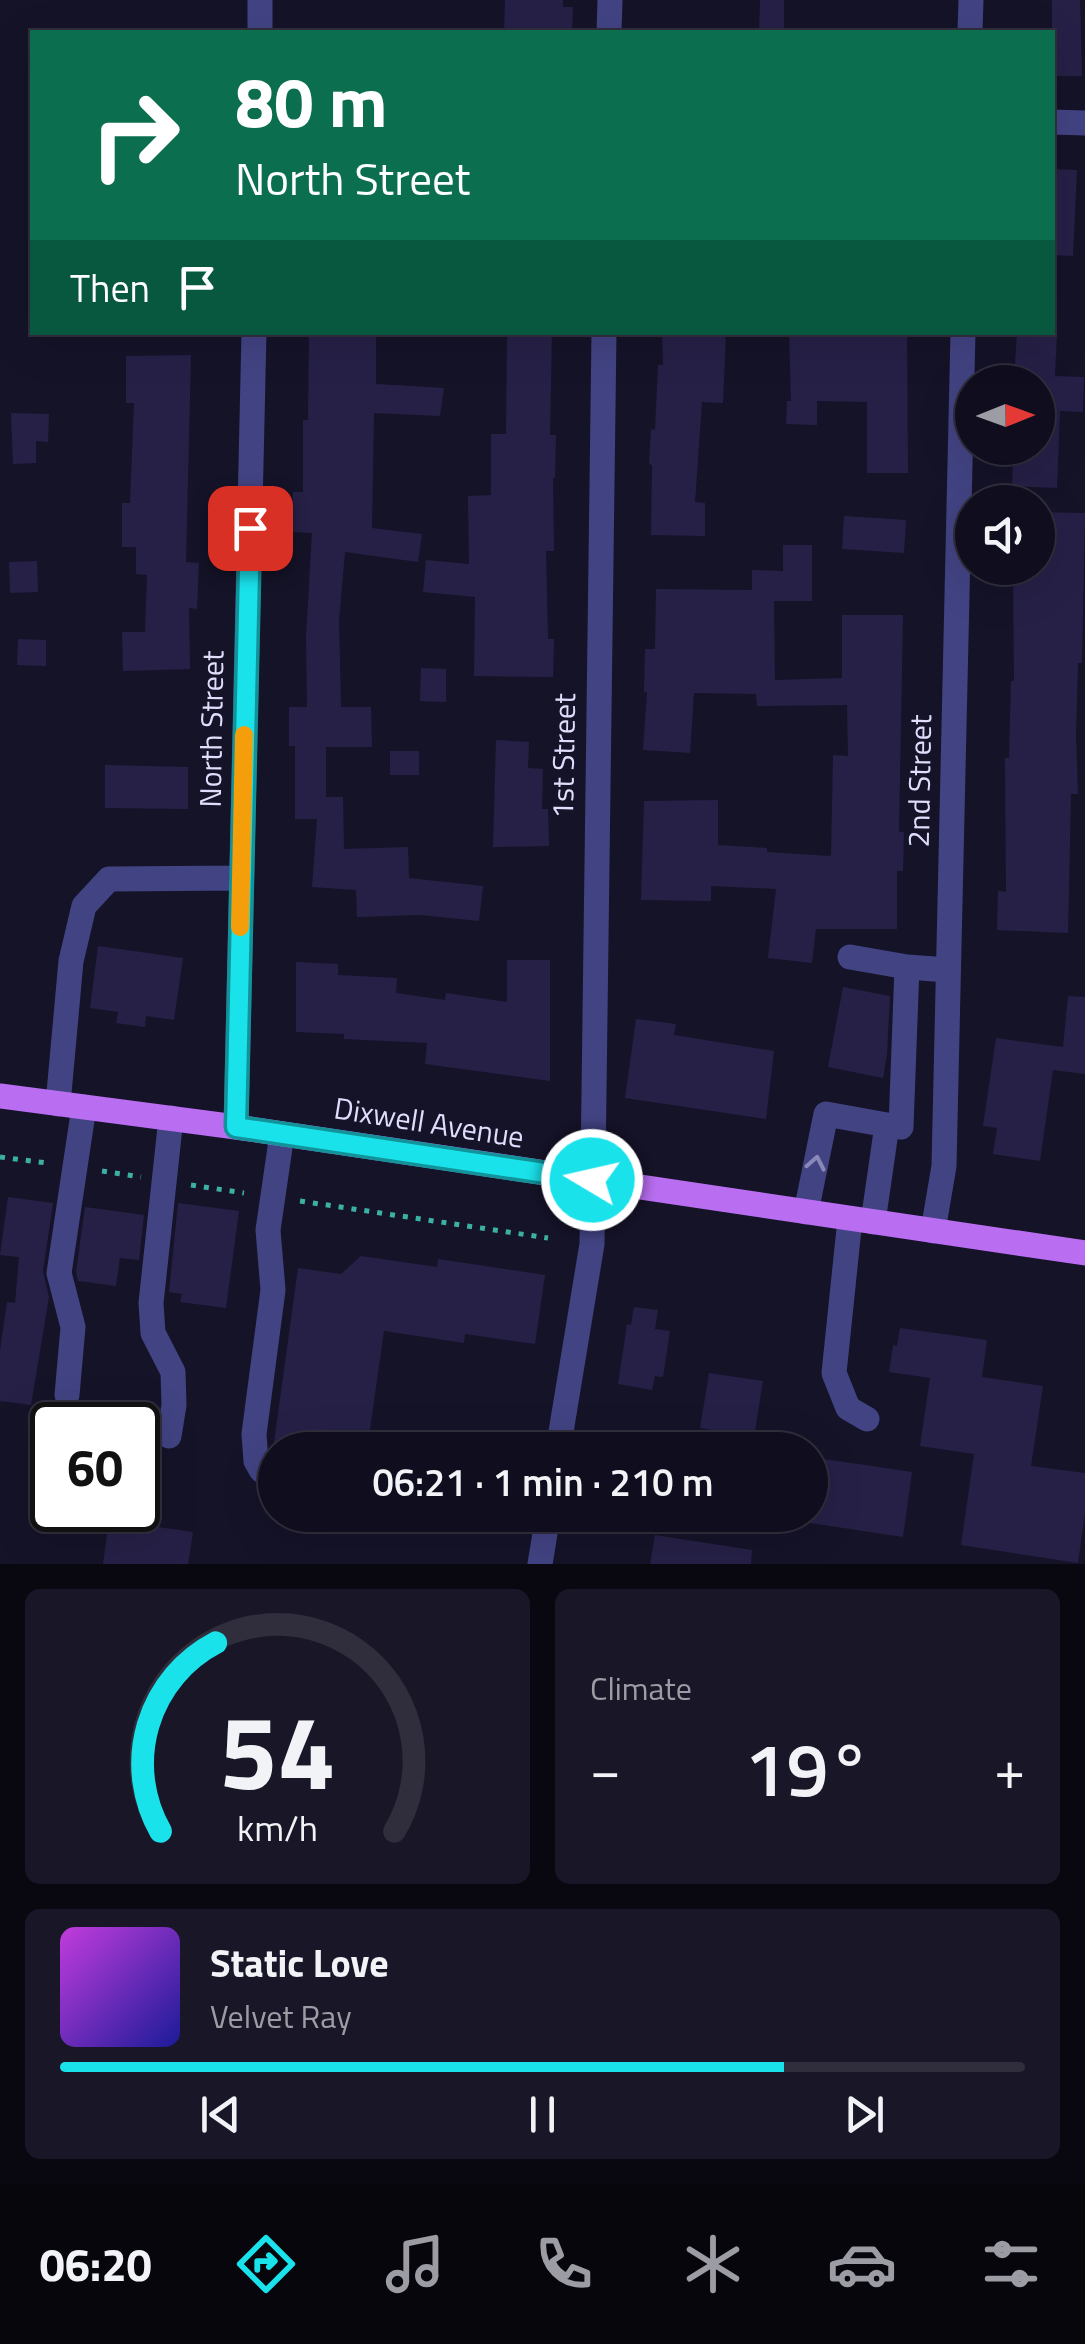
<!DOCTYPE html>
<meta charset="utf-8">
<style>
body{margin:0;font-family:"Titillium Web",sans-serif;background:#191727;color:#f1f3f6;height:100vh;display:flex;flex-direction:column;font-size:38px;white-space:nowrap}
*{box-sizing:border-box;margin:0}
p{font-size:32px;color:#9c9ca4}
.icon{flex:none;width:55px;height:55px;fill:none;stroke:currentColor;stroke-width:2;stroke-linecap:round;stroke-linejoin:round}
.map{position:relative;height:1564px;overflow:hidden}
.side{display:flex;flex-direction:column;gap:25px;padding:25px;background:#090810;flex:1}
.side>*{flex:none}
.top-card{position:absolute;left:30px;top:30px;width:1025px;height:305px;border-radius:0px;box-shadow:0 10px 40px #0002,0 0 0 2px #302e3c;background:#0b6e4f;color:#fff;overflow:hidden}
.needle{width:65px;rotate:89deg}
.controls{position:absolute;left:955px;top:365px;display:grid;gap:20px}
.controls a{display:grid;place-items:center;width:100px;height:100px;border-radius:50%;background:#100e1e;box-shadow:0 10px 40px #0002,0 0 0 2px #302e3c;font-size:50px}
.speed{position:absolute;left:30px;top:1402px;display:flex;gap:20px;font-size:50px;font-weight:700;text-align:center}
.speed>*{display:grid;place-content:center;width:130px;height:130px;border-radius:50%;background:#100e1e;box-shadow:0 10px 40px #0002,0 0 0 2px #302e3c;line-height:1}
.speed .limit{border:5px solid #111;border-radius:15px;background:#fff;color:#111}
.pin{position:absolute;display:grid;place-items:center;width:85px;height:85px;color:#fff;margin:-42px;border-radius:20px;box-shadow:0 5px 15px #0006}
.me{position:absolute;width:110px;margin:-55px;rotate:279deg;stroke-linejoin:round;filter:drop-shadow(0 0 8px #0008)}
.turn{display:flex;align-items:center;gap:35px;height:210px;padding:0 40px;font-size:45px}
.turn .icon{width:130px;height:130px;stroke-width:2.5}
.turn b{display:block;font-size:70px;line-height:85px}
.then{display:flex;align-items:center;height:95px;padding:0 40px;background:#0003;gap:20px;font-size:38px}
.big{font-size:75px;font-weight:600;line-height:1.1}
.side .card{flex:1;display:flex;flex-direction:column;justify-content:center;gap:15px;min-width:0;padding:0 35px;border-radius:15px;background:#191727}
.side .dial{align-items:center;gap:0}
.dial svg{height:260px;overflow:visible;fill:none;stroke:#302e3c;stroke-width:7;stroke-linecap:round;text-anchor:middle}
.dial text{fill:#f1f3f6;stroke:none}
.song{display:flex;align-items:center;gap:30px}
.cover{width:120px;height:120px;border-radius:15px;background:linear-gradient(135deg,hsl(290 70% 55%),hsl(240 70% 35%))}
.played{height:10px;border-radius:5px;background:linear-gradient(90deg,#1ae2eb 75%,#302e3c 75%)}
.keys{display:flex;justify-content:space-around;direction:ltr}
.heat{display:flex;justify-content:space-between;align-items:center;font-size:55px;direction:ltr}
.side .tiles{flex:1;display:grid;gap:25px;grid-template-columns:1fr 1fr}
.card:last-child{grid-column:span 2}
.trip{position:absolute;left:258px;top:1432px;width:570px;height:100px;border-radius:50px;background:#100e1e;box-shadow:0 10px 40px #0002,0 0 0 2px #302e3c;font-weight:600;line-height:100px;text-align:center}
.tabs{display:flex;height:160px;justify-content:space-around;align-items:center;background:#06060c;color:#9c9ca4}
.tabs .icon{width:70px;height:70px}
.tabs .active{color:#1ae2eb}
.tabs b{font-size:45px;color:#f1f3f6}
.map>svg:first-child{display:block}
.building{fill:#262047}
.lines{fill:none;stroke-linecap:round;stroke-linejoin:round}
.path{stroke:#3cb1a3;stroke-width:5;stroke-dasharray:5 8;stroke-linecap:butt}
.minor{stroke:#424383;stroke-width:25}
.major{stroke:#b96ef2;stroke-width:25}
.oneway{stroke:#8988b9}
.route-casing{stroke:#119399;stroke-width:25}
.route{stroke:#1ae2eb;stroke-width:18}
.slow{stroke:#f59e0b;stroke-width:18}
.labels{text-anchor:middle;stroke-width:10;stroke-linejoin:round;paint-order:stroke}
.street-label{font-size:30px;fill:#dfddfc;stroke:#151328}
</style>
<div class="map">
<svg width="1085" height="1564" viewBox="0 0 1085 1564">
<rect width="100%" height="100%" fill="#151328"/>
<path class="building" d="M 505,0 L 563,0 L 563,7 L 573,7 L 572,32 L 504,32 Z
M 760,0 L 784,0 L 784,32 L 759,32 Z
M 1052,0 L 1080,0 L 1082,76 L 1052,76 Z
M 1052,169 L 1077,170 L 1073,256 L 1052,255 Z
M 309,332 L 376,332 L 376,384 L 444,388 L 440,416 L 374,413 L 372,528 L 422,534 L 418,562 L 345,552 L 339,620 L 341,707 L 371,707 L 372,747 L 326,747 L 326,797 L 343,797 L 344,849 L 408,847 L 409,878 L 483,886 L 479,921 L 421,915 L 357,917 L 356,890 L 312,887 L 317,819 L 295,819 L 295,746 L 289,746 L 289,707 L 307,707 L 306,636 L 312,533 L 291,532 L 293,492 L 303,492 L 303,420 L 308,420 Z
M 507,332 L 552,332 L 550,435 L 556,435 L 555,478 L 553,478 L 554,551 L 546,551 L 548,639 L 554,639 L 553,677 L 474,676 L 475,597 L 423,592 L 426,560 L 469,564 L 468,496 L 491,495 L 491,434 L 506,434 Z
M 662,332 L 726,332 L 723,403 L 702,402 L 695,502 L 705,503 L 705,536 L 651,535 L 652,465 L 649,464 L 651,429 L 655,430 L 658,365 L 663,365 Z
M 789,332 L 907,332 L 908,473 L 867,473 L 867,402 L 817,401 L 817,425 L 786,424 L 787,401 L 791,401 Z
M 1017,332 L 1057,332 L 1055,376 L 1084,377 L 1083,412 L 1060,411 L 1057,488 L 1012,486 L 1013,454 L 1038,455 L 1038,382 L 1014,382 Z
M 191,355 L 186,562 L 199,563 L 197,609 L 189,608 L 190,669 L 123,671 L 122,632 L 145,632 L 147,575 L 136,574 L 136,547 L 122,547 L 122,503 L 130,503 L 134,403 L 126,403 L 126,356 Z
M 11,413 L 49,414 L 48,442 L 36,441 L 36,463 L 13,464 Z
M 1038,512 L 1085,513 L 1082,663 L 1078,663 L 1076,736 L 1078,794 L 1071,794 L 1068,933 L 997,930 L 998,891 L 1006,892 L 1005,758 L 1009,758 L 1011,681 L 1014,681 L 1013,574 L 1038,574 Z
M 844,516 L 906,520 L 904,553 L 842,549 Z
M 783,545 L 812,545 L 812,601 L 774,601 L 775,680 L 842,678 L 842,615 L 903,615 L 899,832 L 904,832 L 903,871 L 897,871 L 897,929 L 816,929 L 812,963 L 768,958 L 776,889 L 711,886 L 711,901 L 641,900 L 644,801 L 718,800 L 718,845 L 767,848 L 767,852 L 831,856 L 833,755 L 848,756 L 847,705 L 757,706 L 756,694 L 694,693 L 690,753 L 643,750 L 647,692 L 644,692 L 645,649 L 655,649 L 656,589 L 752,590 L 752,570 L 783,571 Z
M 37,561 L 38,592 L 10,593 L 9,562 Z
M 18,639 L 46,640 L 46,666 L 17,665 Z
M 421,668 L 446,669 L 446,702 L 420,701 Z
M 496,740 L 529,742 L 528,768 L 543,769 L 542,809 L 548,809 L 549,846 L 493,847 Z
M 390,751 L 419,751 L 419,775 L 390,775 Z
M 105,765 L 188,767 L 188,809 L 105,808 Z
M 98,946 L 183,958 L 174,1020 L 146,1016 L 145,1027 L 116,1023 L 118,1012 L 90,1008 Z
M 507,960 L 550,960 L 550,1081 L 425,1064 L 427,1043 L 344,1039 L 344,1034 L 296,1032 L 296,962 L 338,964 L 338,975 L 397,978 L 396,993 L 445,1000 L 446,993 L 507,1002 Z
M 843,987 L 890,996 L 887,1054 L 883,1078 L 828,1067 Z
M 1068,996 L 1085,997 L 1085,1074 L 1053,1070 L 1040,1161 L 993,1154 L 997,1128 L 983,1126 L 996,1038 L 1063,1047 Z
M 636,1019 L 676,1024 L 674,1035 L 774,1051 L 766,1119 L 625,1098 Z
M 8,1197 L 53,1203 L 43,1271 L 49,1297 L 31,1405 L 0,1401 L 0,1350 L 7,1302 L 15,1303 L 19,1257 L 0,1255 Z
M 178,1203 L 239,1211 L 226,1308 L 180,1302 L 182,1294 L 169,1292 Z
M 85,1207 L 144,1215 L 139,1260 L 120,1258 L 116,1286 L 78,1281 L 76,1272 Z
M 361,1256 L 437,1267 L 438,1259 L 545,1275 L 535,1344 L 465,1334 L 464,1343 L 384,1331 L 367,1450 L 273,1450 L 298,1268 L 341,1274 Z
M 634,1307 L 658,1310 L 655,1329 L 670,1331 L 663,1377 L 655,1376 L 652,1390 L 618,1384 L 627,1324 L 631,1325 Z
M 900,1328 L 987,1340 L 982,1377 L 1043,1386 L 1031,1466 L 1085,1473 L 1085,1513 L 1078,1563 L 961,1545 L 974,1454 L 920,1446 L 930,1378 L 889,1372 L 893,1345 L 897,1346 Z
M 709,1373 L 763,1381 L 754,1437 L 700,1428 Z
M 810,1457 L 912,1472 L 903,1537 L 810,1523 Z
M 109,1520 L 193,1532 L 188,1564 L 103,1564 Z
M 655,1535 L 752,1550 L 751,1564 L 650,1564 Z"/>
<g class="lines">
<path class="path" d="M 0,1157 L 47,1163
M 102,1171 L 141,1177
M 191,1185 L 244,1193
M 300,1201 L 548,1238"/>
<path class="minor" d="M 260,32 L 260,0
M 609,32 L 610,0
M 970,32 L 971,0
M 1052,122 L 1085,123
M 850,957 L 907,967
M 58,1104 L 71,961 L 84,906 L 109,879 L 241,878
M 236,1127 L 254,332
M 901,1127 L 907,967 L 948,970
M 806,1212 L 826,1114 L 887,1125 L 873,1222
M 850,1219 L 834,1373 L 848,1408 L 867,1419
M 933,1231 L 944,1166 L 963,332
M 67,1395 L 73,1327 L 59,1273 L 84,1107
M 169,1436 L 174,1405 L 173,1372 L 153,1333 L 151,1303 L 171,1118
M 558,1450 L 592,1244 L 604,332
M 275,1480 L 261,1470 L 256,1461 L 254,1434 L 273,1290 L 268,1230 L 282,1134
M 540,1564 L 548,1515"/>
<path class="major" d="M 0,1096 L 236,1127 L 1085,1253"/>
</g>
<defs><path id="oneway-chevron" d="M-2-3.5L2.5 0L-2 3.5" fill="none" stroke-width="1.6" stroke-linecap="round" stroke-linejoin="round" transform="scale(2.5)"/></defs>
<use class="oneway" href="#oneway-chevron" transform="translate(816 1163) rotate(-79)"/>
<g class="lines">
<g class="route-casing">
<path id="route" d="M 250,528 L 236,1127 L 592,1180"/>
</g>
<use href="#route" class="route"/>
<path class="slow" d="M 240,927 L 244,735"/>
</g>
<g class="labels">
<g class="street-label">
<text transform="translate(212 729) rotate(-89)" y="10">North Street</text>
<text transform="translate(564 756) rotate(-89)" y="10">1st Street</text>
<text transform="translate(920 781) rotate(-89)" y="10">2nd Street</text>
<text transform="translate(429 1123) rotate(9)" y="10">Dixwell Avenue</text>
</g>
</g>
</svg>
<div class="controls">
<a><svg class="needle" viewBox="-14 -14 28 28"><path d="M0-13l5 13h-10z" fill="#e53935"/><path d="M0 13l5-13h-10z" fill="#9c9ca4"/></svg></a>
<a><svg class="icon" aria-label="sound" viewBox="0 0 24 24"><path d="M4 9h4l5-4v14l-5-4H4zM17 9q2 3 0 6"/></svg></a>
</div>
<div class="speed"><div class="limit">60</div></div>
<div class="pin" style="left:250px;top:528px;background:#d93025"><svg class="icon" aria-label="arrive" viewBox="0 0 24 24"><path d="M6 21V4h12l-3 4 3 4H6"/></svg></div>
<svg class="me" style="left:592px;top:1180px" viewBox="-20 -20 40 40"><circle r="17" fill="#1ae2eb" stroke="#fff" stroke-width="3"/><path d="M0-11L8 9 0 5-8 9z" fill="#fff"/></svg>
<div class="trip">06:21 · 1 min · 210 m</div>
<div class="top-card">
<div class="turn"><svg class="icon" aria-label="right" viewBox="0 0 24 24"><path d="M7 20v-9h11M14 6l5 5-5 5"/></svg><div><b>80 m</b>North Street</div></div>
<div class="then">Then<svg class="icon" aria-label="arrive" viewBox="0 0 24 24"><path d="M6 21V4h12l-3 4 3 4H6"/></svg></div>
</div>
</div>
<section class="side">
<div class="tiles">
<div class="card dial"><svg viewBox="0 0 100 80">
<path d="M14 69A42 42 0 1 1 86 69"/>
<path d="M14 69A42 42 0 0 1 31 11" stroke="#1ae2eb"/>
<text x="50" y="56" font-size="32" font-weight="700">54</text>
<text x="50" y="72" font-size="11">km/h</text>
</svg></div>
<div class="card"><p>Climate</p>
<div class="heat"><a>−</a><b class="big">19°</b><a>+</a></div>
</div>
<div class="card">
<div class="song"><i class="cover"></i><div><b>Static Love</b><p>Velvet Ray</p></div></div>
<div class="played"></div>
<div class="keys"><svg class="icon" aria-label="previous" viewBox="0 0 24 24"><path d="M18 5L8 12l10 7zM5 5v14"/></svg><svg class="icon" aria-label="pause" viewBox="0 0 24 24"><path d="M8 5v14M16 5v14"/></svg><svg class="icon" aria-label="next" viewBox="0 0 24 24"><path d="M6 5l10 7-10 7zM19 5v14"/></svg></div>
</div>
</div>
</section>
<nav class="tabs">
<b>06:20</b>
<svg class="icon active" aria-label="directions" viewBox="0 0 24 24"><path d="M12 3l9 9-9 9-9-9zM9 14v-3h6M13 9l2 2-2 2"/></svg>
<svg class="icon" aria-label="music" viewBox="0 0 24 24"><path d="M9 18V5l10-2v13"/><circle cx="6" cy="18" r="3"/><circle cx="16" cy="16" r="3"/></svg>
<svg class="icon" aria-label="phone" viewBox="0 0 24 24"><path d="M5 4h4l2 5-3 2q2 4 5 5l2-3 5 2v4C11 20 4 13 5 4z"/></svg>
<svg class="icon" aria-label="climate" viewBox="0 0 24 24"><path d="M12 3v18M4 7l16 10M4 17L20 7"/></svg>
<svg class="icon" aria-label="car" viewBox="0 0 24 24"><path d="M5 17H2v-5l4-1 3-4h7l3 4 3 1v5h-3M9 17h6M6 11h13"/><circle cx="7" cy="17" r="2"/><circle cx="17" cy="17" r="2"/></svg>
<svg class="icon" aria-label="filters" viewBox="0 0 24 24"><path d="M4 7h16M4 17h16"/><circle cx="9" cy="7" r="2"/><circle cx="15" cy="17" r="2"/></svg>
</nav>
